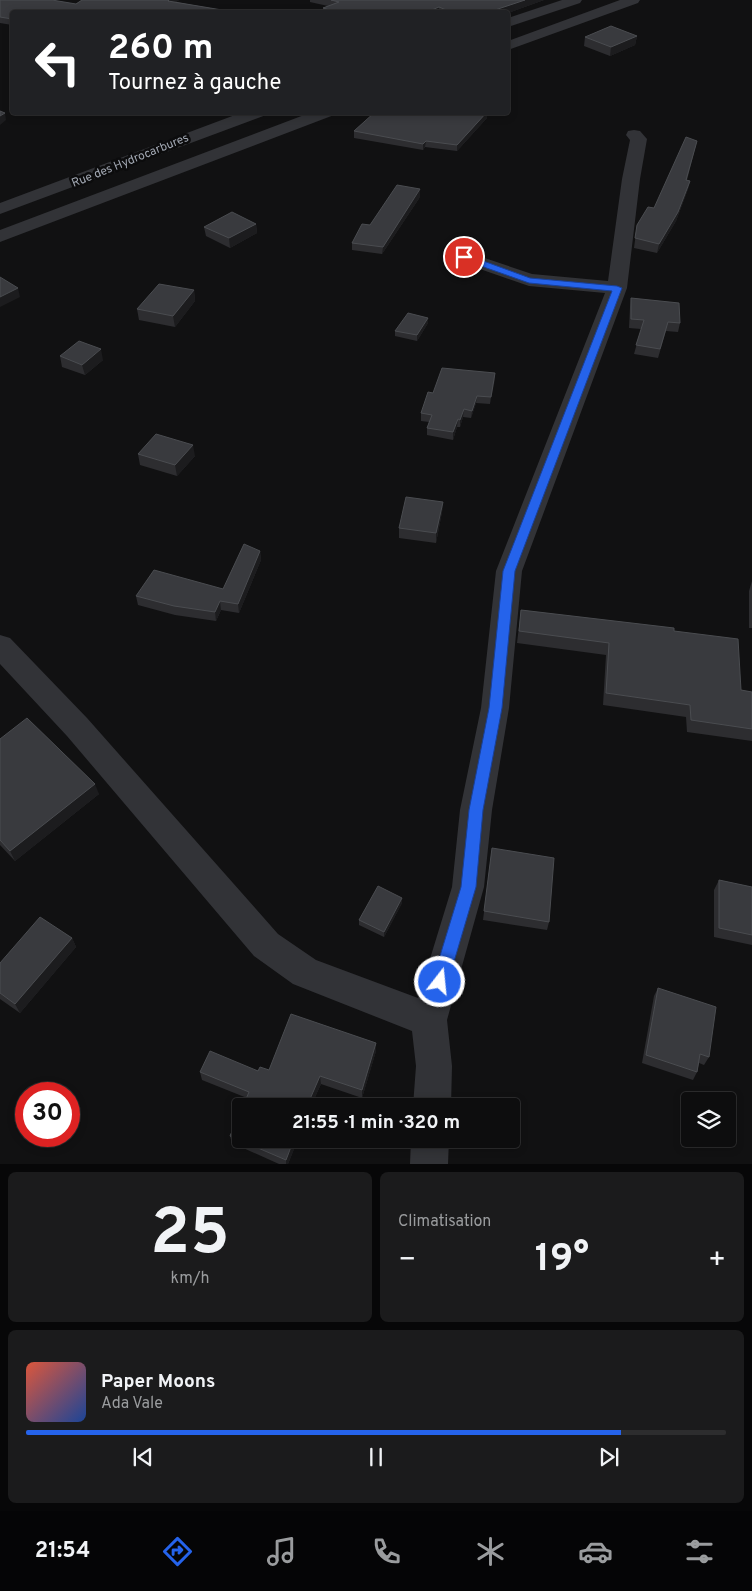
<!DOCTYPE html>
<html lang="fr">
<meta charset="utf-8">
<style>
body{margin:0;font-family:Overpass,sans-serif;background:#1b1b1c;color:#f1f3f6;height:100vh;display:flex;flex-direction:column;font-size:19px;white-space:nowrap}
*{box-sizing:border-box;margin:0}
p{font-size:16px;color:#9a9c9e}
.icon{flex:none;width:28px;height:28px;fill:none;stroke:currentColor;stroke-width:2;stroke-linecap:round;stroke-linejoin:round}
.map{position:relative;height:1164px;overflow:hidden}
.sheet{display:flex;flex-direction:column;gap:8px;padding:8px;background:#070708;flex:1}
.sheet>*{flex:none}
.top-card{position:absolute;left:10px;top:10px;width:500px;height:105px;border-radius:5px;box-shadow:0 2px 8px #0003,0 0 0 1px #2d2d2e;background:#202124;color:#fff;overflow:hidden}
.controls{position:absolute;left:681px;top:1092px;display:grid;gap:10px}
.controls a{display:grid;place-items:center;width:55px;height:55px;border-radius:5px;background:#0d0d0e;box-shadow:0 2px 8px #0003,0 0 0 1px #2d2d2e;font-size:25px}
.speed{position:absolute;left:15px;top:1082px;display:flex;gap:10px;font-size:25px;font-weight:700;text-align:center}
.speed>*{display:grid;place-content:center;width:65px;height:65px;border-radius:50%;background:#0d0d0e;box-shadow:0 2px 8px #0003,0 0 0 1px #2d2d2e;line-height:1}
.speed .limit{border:8px solid #d22;background:#fff;color:#111}
.pin{position:absolute;display:grid;place-items:center;width:42px;height:42px;color:#fff;margin:-21px;border:2px solid #fff;border-radius:50%;box-shadow:0 1px 5px #0007}
.me{position:absolute;width:55px;margin:-28px;rotate:16deg;stroke-linejoin:round;filter:drop-shadow(0 0 4px #0008)}
.turn{display:flex;align-items:center;gap:18px;height:105px;padding:0 15px;font-size:22px}
.turn .icon{width:65px;height:65px;stroke-width:2.5}
.turn b{display:block;font-size:35px;line-height:42px}
.big{font-size:38px;font-weight:700;line-height:1.1}
.sheet .tile{flex:1;display:flex;flex-direction:column;justify-content:center;gap:8px;min-width:0;padding:0 18px;border-radius:8px;background:#1b1b1c}
.sheet .dial{align-items:center;gap:0}
.dial b{font-size:65px;line-height:1}
.song{display:flex;align-items:center;gap:15px}
.cover{width:60px;height:60px;border-radius:8px;background:linear-gradient(135deg,hsl(10 70% 55%),hsl(220 70% 35%))}
.played{height:5px;border-radius:2px;background:linear-gradient(90deg,#2563eb 85%,#2d2d2e 85%)}
.keys{display:flex;justify-content:space-around;direction:ltr}
.heat{display:flex;justify-content:space-between;align-items:center;font-size:28px;direction:ltr}
.sheet .tiles{flex:1;display:grid;gap:8px;grid-template-columns:1fr 1fr}
.tile:last-child{grid-column:span 2}
.trip{position:absolute;left:232px;top:1098px;width:288px;height:50px;border-radius:5px;background:#0d0d0e;box-shadow:0 2px 8px #0003,0 0 0 1px #2d2d2e;font-weight:700;line-height:50px;text-align:center}
.tabs{display:flex;height:80px;justify-content:space-around;align-items:center;background:#050506;color:#9a9c9e}
.tabs .icon{width:35px;height:35px}
.tabs .selected{color:#2563eb}
.tabs b{font-size:22px;color:#f1f3f6}
.map>svg:first-child{display:block}
.lines{fill:none;stroke-linecap:round;stroke-linejoin:round}
.minor{fill:#323337;fill-rule:evenodd}
.wall{fill:#2d2d30}
.shaded-wall{fill:#1c1c1e}
.building{fill:#393a3e;stroke:#4a4c50}
.route{fill:#2563eb;stroke:#184099}
.labels{text-anchor:middle;stroke-width:5;stroke-linejoin:round;paint-order:stroke}
.far-street-label{font-size:12px;fill:#a2a8b3;stroke:#0c0c0d}
</style>
<div class="map">
<svg width="752" height="1164" viewBox="0 0 752 1164">
<rect width="100%" height="100%" fill="#111112"/>
<g class="lines">
<path class="minor" d="M 562,0 L 582,0 L 580,3 L 508,27 L 508,18 Z
M 620,0 L 640,0 L 638,3 L 508,50 L 508,41 Z
M 243,112 L 268,112 L 266,115 L 0,214 L 0,203 Z
M 312,112 L 336,112 L 334,115 L 0,242 L 0,230 Z
M 634,130 L 640,131 L 647,139 L 640,179 L 627,288 L 522,571 L 509,708 L 492,810 L 484,887 L 447,1020 L 452,1066 L 451,1106 L 413,1106 L 416,1066 L 412,1031 L 293,984 L 254,956 L 67,736 L 0,664 L 0,635 L 10,638 L 87,718 L 278,934 L 316,960 L 418,998 L 452,887 L 460,810 L 481,708 L 496,571 L 605,293 L 529,286 L 457,261 L 454,257 L 457,253 L 464,251 L 532,274 L 608,281 L 622,179 L 630,140 L 626,135 L 628,131 Z
M 411,1139 L 449,1139 L 448,1164 L 410,1164 Z"/>
</g>
<path class="wall" d="M 0,0 L 76,4 L 82,0 L 179,0 L 176,2 L 228,11 L 228,12 L 12,12 L 12,25 L 0,23 Z
M 310,0 L 544,0 L 508,13 L 323,12 L 323,8 L 328,6 L 310,2 Z
M 637,36 L 635,45 L 610,56 L 584,46 L 585,37 Z
M 487,112 L 487,118 L 457,151 L 425,147 L 423,150 L 354,138 L 354,131 Z
M 697,141 L 687,180 L 690,181 L 688,189 L 676,221 L 657,253 L 634,248 L 637,225 L 654,208 Z
M 420,197 L 382,254 L 352,250 L 352,243 L 370,225 Z
M 256,224 L 257,233 L 230,248 L 206,236 L 204,227 Z
M 194,290 L 195,301 L 175,327 L 139,320 L 137,309 Z
M 631,298 L 680,323 L 678,332 L 666,331 L 658,358 L 634,354 L 641,329 L 629,328 L 630,307 Z
M 428,318 L 428,323 L 417,341 L 395,336 L 395,331 Z
M 60,356 L 103,360 L 85,375 L 62,367 Z
M 495,373 L 490,404 L 476,403 L 471,418 L 463,417 L 460,427 L 457,427 L 453,440 L 427,435 L 427,428 L 429,422 L 421,421 L 421,413 Z
M 138,454 L 195,456 L 177,476 L 140,465 Z
M 443,502 L 442,512 L 436,543 L 399,538 L 399,528 Z
M 260,551 L 261,560 L 239,613 L 221,610 L 216,621 L 175,615 L 138,605 L 136,596 L 223,589 Z
M 752,581 L 752,628 L 749,628 L 749,591 Z
M 521,610 L 674,631 L 741,690 L 752,692 L 752,741 L 687,732 L 686,717 L 603,705 L 606,655 L 517,643 Z
M 0,739 L 99,794 L 15,861 L 0,845 Z
M 492,848 L 549,922 L 547,930 L 483,920 Z
M 719,880 L 752,887 L 752,945 L 714,937 L 714,890 Z
M 402,903 L 384,937 L 359,925 L 359,920 Z
M 72,938 L 76,947 L 20,1013 L 0,999 L 0,963 Z
M 658,988 L 709,1057 L 704,1065 L 699,1063 L 697,1072 L 693,1080 L 642,1063 L 654,996 Z
M 376,1043 L 376,1051 L 362,1098 L 321,1084 L 311,1106 L 243,1106 L 247,1098 L 202,1080 L 200,1072 L 269,1070 Z
M 230,1136 L 298,1139 L 288,1164 L 279,1164 L 232,1143 Z"/>
<path class="shaded-wall" d="M 169,0 L 179,0 L 169,7 Z
M 525,0 L 544,0 L 508,13 L 489,12 Z
M 439,7 L 439,12 L 427,12 Z
M 637,36 L 635,45 L 610,56 L 611,47 Z
M 487,112 L 487,118 L 457,151 L 457,145 Z
M 5,113 L 6,120 L 0,125 L 0,116 Z
M 426,141 L 425,147 L 423,150 L 423,144 Z
M 690,181 L 688,189 L 676,221 L 657,253 L 659,244 Z
M 420,189 L 420,197 L 382,254 L 383,247 Z
M 256,224 L 257,233 L 230,248 L 229,238 Z
M 18,288 L 20,297 L 0,307 L 0,297 Z
M 194,290 L 195,301 L 175,327 L 173,316 Z
M 428,318 L 428,323 L 417,341 L 417,335 Z
M 101,349 L 103,360 L 85,375 L 82,365 Z
M 495,373 L 495,380 L 490,404 L 491,397 Z
M 477,396 L 476,403 L 471,418 L 472,411 Z
M 464,409 L 463,417 L 460,427 L 460,420 Z
M 458,419 L 457,427 L 453,440 L 453,432 Z
M 193,445 L 195,456 L 177,476 L 175,465 Z
M 443,502 L 442,512 L 436,543 L 436,533 Z
M 260,551 L 261,560 L 239,613 L 238,604 Z
M 220,601 L 221,610 L 216,621 L 215,612 Z
M 95,784 L 99,794 L 15,861 L 10,851 Z
M 402,898 L 402,903 L 384,937 L 384,932 Z
M 72,938 L 76,947 L 20,1013 L 15,1004 Z
M 376,1043 L 376,1051 L 362,1098 L 362,1090 Z
M 320,1076 L 321,1084 L 311,1106 L 307,1106 Z
M 294,1139 L 298,1139 L 288,1164 L 286,1164 L 286,1160 Z"/>
<path class="building" d="M 0,0 L 52,0 L 76,4 L 82,0 L 169,0 L 168,1 L 228,11 L 226,12 L 12,12 L 12,19 L 0,17 Z
M 331,0 L 525,0 L 489,12 L 451,12 L 439,7 L 427,12 L 336,12 L 323,8 L 339,2 Z
M 611,26 L 637,36 L 611,47 L 585,37 Z
M 0,111 L 5,113 L 0,116 Z
M 375,112 L 487,112 L 457,145 L 426,141 L 423,144 L 354,131 Z
M 686,137 L 697,141 L 686,180 L 690,181 L 678,212 L 659,244 L 635,238 L 637,225 L 648,207 L 654,208 Z
M 397,185 L 420,189 L 383,247 L 352,243 L 362,224 L 370,225 Z
M 232,212 L 256,224 L 229,238 L 204,227 Z
M 0,277 L 18,288 L 0,297 Z
M 159,284 L 194,290 L 173,316 L 137,309 Z
M 631,298 L 679,303 L 680,323 L 668,322 L 660,349 L 636,345 L 644,320 L 631,319 Z
M 408,313 L 428,318 L 417,335 L 395,331 Z
M 79,341 L 101,349 L 82,365 L 60,356 Z
M 442,368 L 495,373 L 491,397 L 477,396 L 472,411 L 464,409 L 460,420 L 458,419 L 453,432 L 427,428 L 432,415 L 421,413 L 428,392 L 433,393 Z
M 156,434 L 193,445 L 175,465 L 138,454 Z
M 406,497 L 443,502 L 436,533 L 399,528 Z
M 244,544 L 260,551 L 238,604 L 220,601 L 215,612 L 174,606 L 136,596 L 154,570 L 223,589 Z
M 521,610 L 674,628 L 674,631 L 738,639 L 741,690 L 752,692 L 752,729 L 691,720 L 690,705 L 606,693 L 609,643 L 519,631 Z
M 27,718 L 95,784 L 10,851 L 0,840 L 0,739 Z
M 492,848 L 554,858 L 549,922 L 484,911 Z
M 719,880 L 752,887 L 752,935 L 719,928 Z
M 378,886 L 402,898 L 384,932 L 359,920 Z
M 40,917 L 72,938 L 15,1004 L 0,993 L 0,963 Z
M 658,988 L 716,1007 L 709,1057 L 700,1054 L 697,1072 L 646,1055 Z
M 291,1014 L 376,1043 L 362,1090 L 320,1076 L 307,1106 L 243,1106 L 249,1092 L 200,1072 L 210,1051 L 258,1071 L 260,1067 L 269,1070 Z
M 241,1110 L 241,1139 L 294,1139 L 286,1160 L 230,1136 Z"/>
<path class="route" d="M 461,255 L 467,255 L 530,278 L 617,286 L 622,288 L 515,571 L 502,708 L 483,810 L 476,887 L 448,982 L 445,987 L 440,989 L 435,987 L 432,982 L 461,887 L 469,810 L 489,708 L 503,571 L 612,291 L 529,283 L 461,259 Z"/>
<g class="labels">
<g class="far-street-label">
<text transform="translate(130 160) rotate(-22)" y="4">Rue des Hydrocarbures</text>
</g>
</g>
</svg>
<div class="controls">
<a><svg class="icon" aria-label="layers" viewBox="0 0 24 24"><path d="M12 4l9 5-9 5-9-5zM3 14l9 5 9-5"/></svg></a>
</div>
<div class="speed"><div class="limit">30</div></div>
<div class="pin" style="left:464px;top:257px;background:#d93025"><svg class="icon" aria-label="arrive" viewBox="0 0 24 24"><path d="M6 21V4h12l-3 4 3 4H6"/></svg></div>
<svg class="me" style="left:440px;top:982px" viewBox="-20 -20 40 40"><circle r="17" fill="#2563eb" stroke="#fff" stroke-width="3"/><path d="M0-11L8 9 0 5-8 9z" fill="#fff"/></svg>
<div class="trip">21:55 · 1 min · 320 m</div>
<div class="top-card">
<div class="turn"><svg class="icon" aria-label="left" viewBox="0 0 24 24"><path d="M17 20v-9H6M10 6l-5 5 5 5"/></svg><div><b>260 m</b>Tournez à gauche</div></div>
</div>
</div>
<section class="sheet">
<div class="tiles">
<div class="tile dial"><b>25</b><p>km/h</p></div>
<div class="tile"><p>Climatisation</p>
<div class="heat"><a>−</a><b class="big">19°</b><a>+</a></div>
</div>
<div class="tile">
<div class="song"><i class="cover"></i><div><b>Paper Moons</b><p>Ada Vale</p></div></div>
<div class="played"></div>
<div class="keys"><svg class="icon" aria-label="previous" viewBox="0 0 24 24"><path d="M18 5L8 12l10 7zM5 5v14"/></svg><svg class="icon" aria-label="pause" viewBox="0 0 24 24"><path d="M8 5v14M16 5v14"/></svg><svg class="icon" aria-label="next" viewBox="0 0 24 24"><path d="M6 5l10 7-10 7zM19 5v14"/></svg></div>
</div>
</div>
</section>
<nav class="tabs">
<b>21:54</b>
<svg class="icon selected" aria-label="directions" viewBox="0 0 24 24"><path d="M12 3l9 9-9 9-9-9zM9 14v-3h6M13 9l2 2-2 2"/></svg>
<svg class="icon" aria-label="music" viewBox="0 0 24 24"><path d="M9 18V5l10-2v13"/><circle cx="6" cy="18" r="3"/><circle cx="16" cy="16" r="3"/></svg>
<svg class="icon" aria-label="phone" viewBox="0 0 24 24"><path d="M5 4h4l2 5-3 2q2 4 5 5l2-3 5 2v4C11 20 4 13 5 4z"/></svg>
<svg class="icon" aria-label="climate" viewBox="0 0 24 24"><path d="M12 3v18M4 7l16 10M4 17L20 7"/></svg>
<svg class="icon" aria-label="car" viewBox="0 0 24 24"><path d="M5 17H2v-5l4-1 3-4h7l3 4 3 1v5h-3M9 17h6M6 11h13"/><circle cx="7" cy="17" r="2"/><circle cx="17" cy="17" r="2"/></svg>
<svg class="icon" aria-label="filters" viewBox="0 0 24 24"><path d="M4 7h16M4 17h16"/><circle cx="9" cy="7" r="2"/><circle cx="15" cy="17" r="2"/></svg>
</nav>
